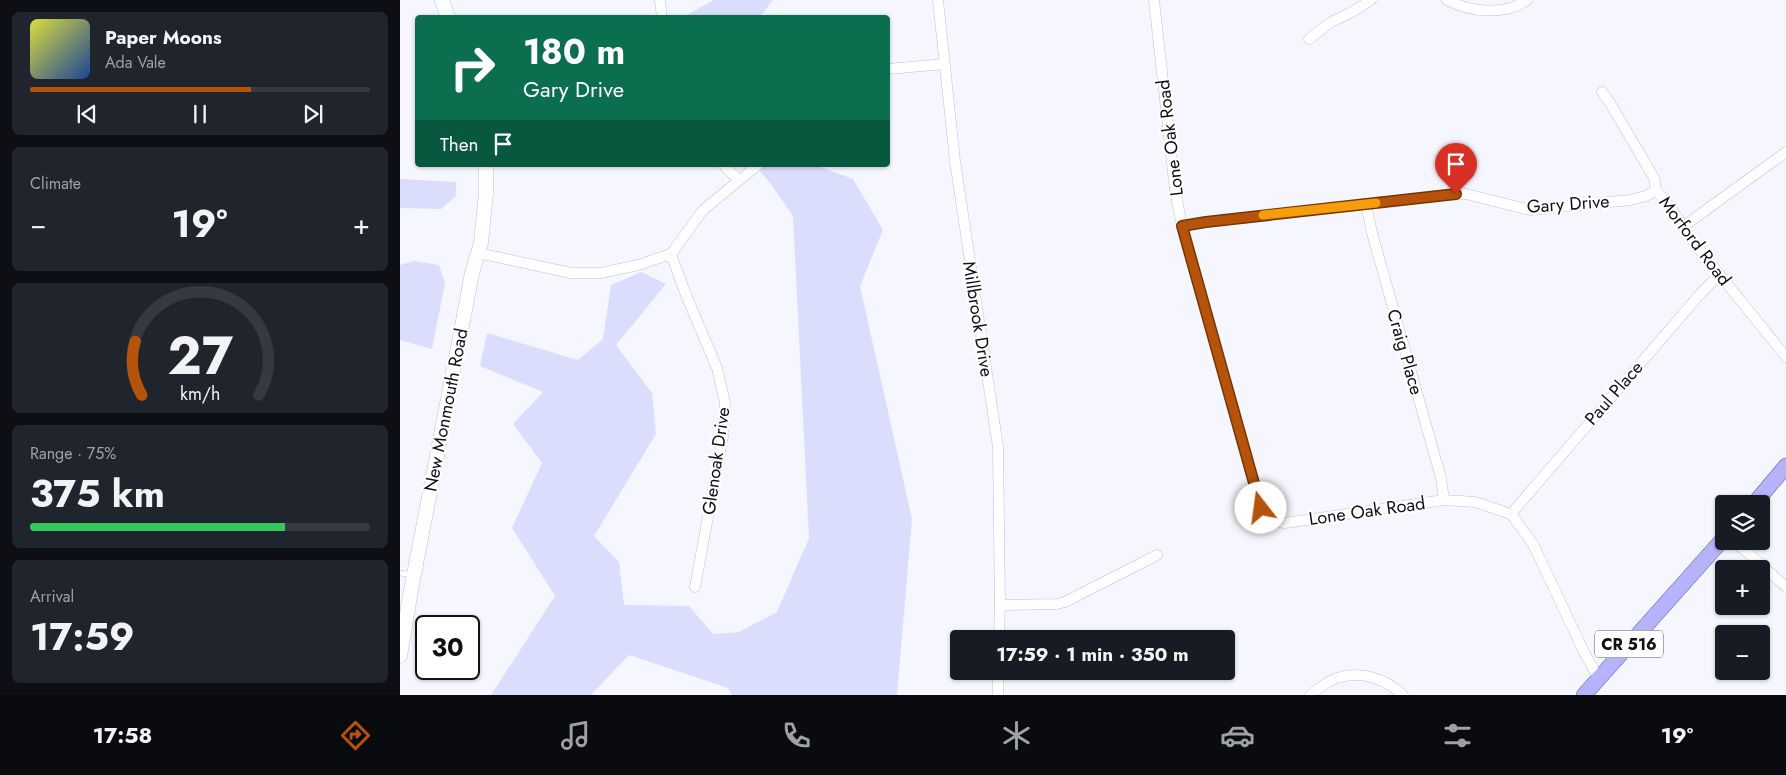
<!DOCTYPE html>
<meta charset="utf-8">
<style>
body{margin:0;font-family:Jost,sans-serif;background:#20242c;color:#f1f3f6;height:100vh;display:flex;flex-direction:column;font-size:19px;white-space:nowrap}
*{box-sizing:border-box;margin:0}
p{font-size:16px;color:#9ea1a6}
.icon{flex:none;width:28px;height:28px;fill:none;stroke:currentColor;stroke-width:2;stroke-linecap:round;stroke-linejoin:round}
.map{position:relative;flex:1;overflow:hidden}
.drawer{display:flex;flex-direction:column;gap:12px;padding:12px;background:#0d0f14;width:400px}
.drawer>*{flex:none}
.hud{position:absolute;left:15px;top:15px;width:475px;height:152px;border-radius:5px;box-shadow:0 1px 4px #0004;background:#0b6e4f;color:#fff;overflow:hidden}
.buttons{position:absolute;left:1315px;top:495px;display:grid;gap:10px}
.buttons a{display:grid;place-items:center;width:55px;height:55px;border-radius:5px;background:#171b24;box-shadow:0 1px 4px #0004;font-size:25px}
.speed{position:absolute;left:15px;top:615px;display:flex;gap:10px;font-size:25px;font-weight:700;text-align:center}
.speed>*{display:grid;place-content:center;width:65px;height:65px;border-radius:50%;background:#171b24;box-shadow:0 1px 4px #0004;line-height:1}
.speed .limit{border:2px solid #111;border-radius:8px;background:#fff;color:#111}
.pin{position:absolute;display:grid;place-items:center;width:42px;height:42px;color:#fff;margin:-51px -21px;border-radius:50% 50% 50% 0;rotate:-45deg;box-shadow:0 0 5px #0007}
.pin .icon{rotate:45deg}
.me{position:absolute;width:55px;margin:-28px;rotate:345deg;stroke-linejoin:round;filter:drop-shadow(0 0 4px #0008)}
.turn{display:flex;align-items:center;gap:18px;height:105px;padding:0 25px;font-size:22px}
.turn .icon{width:65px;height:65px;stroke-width:2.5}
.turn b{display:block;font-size:35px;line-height:42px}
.then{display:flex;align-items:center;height:48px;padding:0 25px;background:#0003;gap:10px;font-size:19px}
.big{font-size:38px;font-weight:700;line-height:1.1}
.drawer .widget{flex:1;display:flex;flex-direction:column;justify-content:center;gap:8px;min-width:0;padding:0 18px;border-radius:8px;background:#20242c}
.drawer .dial{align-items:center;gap:0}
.dial svg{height:130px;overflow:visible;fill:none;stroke:#363941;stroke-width:7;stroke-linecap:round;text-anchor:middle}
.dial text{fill:#f1f3f6;stroke:none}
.song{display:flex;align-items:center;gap:15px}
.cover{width:60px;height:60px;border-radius:8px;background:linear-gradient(135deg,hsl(60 70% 55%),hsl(220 70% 35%))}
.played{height:5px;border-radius:2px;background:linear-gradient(90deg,#b45309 65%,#363941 65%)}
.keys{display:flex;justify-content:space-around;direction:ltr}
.heat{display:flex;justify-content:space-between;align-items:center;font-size:28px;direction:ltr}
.charge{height:8px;border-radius:4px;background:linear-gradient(90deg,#34c759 75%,#363941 0)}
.trip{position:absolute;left:550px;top:630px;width:285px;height:50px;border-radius:5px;background:#171b24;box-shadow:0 1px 4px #0004;font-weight:700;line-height:50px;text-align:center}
.tabs{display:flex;height:80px;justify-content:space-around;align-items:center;background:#090b0e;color:#9ea1a6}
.tabs .icon{width:35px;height:35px}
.tabs .on{color:#b45309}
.tabs b{font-size:22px;color:#f1f3f6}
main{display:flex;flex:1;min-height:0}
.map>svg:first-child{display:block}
.green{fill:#dbddfd}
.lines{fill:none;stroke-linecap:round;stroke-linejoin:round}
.lane-casing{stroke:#bfc0d3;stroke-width:6}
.street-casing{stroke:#bfc0d3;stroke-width:11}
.secondary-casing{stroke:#bfc0d3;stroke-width:15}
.primary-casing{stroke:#5b5aa9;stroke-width:16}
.lane{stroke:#fff;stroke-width:5}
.street{stroke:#fff;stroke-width:10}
.secondary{stroke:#fff;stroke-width:14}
.primary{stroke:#b5b4fb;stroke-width:15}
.route-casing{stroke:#753606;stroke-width:12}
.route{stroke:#b45309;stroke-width:9}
.slow{stroke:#f59e0b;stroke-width:9}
.labels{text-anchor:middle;stroke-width:4.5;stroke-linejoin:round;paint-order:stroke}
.shield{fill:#fff;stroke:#57575c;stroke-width:1}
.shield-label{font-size:16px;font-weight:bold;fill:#0f0f16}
.street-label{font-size:18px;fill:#0f0f16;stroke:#fff}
</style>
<main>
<section class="drawer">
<div class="widget">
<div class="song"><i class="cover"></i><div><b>Paper Moons</b><p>Ada Vale</p></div></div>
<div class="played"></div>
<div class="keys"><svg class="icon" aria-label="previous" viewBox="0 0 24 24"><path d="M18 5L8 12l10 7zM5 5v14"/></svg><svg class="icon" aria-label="pause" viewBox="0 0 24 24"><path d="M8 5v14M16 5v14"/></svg><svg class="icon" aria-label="next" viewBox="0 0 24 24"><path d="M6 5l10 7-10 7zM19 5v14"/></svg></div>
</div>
<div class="widget"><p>Climate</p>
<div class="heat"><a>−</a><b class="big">19°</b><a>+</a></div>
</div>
<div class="widget dial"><svg viewBox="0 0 100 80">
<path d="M14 69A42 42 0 1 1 86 69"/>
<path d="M14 69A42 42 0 0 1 10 36" stroke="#b45309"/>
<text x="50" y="56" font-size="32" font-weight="700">27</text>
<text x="50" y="72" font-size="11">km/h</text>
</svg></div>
<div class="widget"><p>Range · 75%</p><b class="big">375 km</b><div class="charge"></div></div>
<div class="widget"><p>Arrival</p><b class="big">17:59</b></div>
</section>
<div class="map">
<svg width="1386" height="695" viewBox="0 0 1386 695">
<rect width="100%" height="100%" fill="#f6f7fe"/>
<path class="green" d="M 314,0 L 373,0 L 360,17 L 283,17 Z
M 355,165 L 415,165 L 453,179 L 483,230 L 460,286 L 512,519 L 497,695 L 332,695 L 328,688 L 229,655 L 191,695 L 91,695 L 155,596 L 112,528 L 142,463 L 113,424 L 143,392 L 80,366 L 87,333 L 178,360 L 203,339 L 211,285 L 241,272 L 266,284 L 216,345 L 252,393 L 256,434 L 194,536 L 219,562 L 224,605 L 289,606 L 313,634 L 339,632 L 377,612 L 409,538 L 393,216 L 370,183 Z
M 0,179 L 56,182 L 56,196 L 41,209 L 0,208 Z
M 14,261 L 39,265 L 45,283 L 32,349 L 0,340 L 0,265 Z"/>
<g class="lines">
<g class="lane-casing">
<path id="lane" d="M 0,573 L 13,575"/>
</g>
<g class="street-casing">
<path id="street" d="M 260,0 L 262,18
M 538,0 L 555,161 L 598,447 L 600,605 L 599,639
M 754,0 L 775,190 L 782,226 L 862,512 L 871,520 L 885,523 L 1044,500 L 1075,502 L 1111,514 L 1133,544 L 1184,652 L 1199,679
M 1047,0 C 1070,12 1105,16 1127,0
M 909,39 L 931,22 L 952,12 L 971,0
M 488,69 L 545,64
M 1202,92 L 1210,103 L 1254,178 L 1256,190 L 1273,211 L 1295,244 L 1386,357
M 324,165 L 338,180
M 966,204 L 972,233 L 1041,478 L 1044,500
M 782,226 L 806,222 L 1055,194 L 1066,194 L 1130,210 L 1230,200 L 1246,196 L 1256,190
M 1284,226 L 1386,152
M 78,253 L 171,273 L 201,273 L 238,265 L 271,254 L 303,210 L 358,165
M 271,254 L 286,295 L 317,368 L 325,403 L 323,436 L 295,587
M 1111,514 L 1301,293 L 1319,275
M 1332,541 L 1347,552 L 1386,587
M 600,605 L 657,604 L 665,602 L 757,555
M 598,695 L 598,671
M 910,695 C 919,689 927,681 937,678 C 961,670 986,679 1003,695"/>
</g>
<g class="secondary-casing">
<path id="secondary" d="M 42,0 L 48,18
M 0,656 L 11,590 L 59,342 L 72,273 L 81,243 L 86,193 L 86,165"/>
</g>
<g class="primary-casing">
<path id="primary" d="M 1354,504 L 1386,466
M 1184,695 L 1324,538"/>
</g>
<use href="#lane" class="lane"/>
<use href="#street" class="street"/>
<use href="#secondary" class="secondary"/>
<use href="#primary" class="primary"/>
</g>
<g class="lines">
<g class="route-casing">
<path id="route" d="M 861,508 L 782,226 L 806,222 L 1056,194"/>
</g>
<use href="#route" class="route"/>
<path class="slow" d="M 863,215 L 976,203"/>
</g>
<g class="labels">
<rect class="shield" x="1195" y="630.5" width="68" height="27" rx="4"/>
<g class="shield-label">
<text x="1229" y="650">CR 516</text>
</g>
<g class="street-label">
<text transform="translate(770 138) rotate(-97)" y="6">Lone Oak Road</text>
<text transform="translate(1168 204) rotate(-4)" y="6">Gary Drive</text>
<text transform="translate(1295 241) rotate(53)" y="6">Morford Road</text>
<text transform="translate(578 319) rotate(81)" y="6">Millbrook Drive</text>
<text transform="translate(1005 352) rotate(74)" y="6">Craig Place</text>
<text transform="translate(1214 393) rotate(-49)" y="6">Paul Place</text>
<text transform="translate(46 410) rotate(-79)" y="6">New Monmouth Road</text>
<text transform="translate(316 461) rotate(-82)" y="6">Glenoak Drive</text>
<text transform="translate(967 511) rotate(-8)" y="6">Lone Oak Road</text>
</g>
</g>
</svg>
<div class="buttons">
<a><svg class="icon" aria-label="layers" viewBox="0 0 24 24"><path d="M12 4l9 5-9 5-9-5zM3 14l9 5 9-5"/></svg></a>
<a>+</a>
<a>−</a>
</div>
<div class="speed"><div class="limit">30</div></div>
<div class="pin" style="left:1056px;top:194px;background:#d93025"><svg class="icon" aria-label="arrive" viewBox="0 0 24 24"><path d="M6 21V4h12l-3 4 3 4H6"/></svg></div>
<svg class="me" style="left:861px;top:508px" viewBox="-20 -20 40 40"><circle r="19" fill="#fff"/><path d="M0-13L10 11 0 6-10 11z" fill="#b45309"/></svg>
<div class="trip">17:59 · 1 min · 350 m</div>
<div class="hud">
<div class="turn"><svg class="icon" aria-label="right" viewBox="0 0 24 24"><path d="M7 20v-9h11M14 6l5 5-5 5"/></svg><div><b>180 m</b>Gary Drive</div></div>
<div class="then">Then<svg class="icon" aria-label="arrive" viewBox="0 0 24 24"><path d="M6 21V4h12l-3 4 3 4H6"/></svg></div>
</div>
</div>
</main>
<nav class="tabs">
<b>17:58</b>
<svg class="icon on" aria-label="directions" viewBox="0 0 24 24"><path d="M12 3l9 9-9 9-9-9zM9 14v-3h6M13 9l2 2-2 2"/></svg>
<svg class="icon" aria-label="music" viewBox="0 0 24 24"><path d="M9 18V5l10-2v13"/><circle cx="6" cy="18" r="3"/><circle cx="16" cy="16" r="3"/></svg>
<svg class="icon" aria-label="phone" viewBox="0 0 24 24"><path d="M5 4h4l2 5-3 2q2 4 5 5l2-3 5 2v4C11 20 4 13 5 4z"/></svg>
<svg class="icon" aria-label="climate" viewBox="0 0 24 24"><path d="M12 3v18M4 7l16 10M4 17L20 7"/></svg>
<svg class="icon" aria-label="car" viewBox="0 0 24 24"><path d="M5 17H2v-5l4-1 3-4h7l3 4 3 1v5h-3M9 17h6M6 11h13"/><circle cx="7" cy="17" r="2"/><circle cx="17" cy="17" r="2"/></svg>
<svg class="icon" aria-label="filters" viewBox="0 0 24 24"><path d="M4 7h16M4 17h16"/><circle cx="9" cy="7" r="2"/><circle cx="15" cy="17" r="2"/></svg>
<b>19°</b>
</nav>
